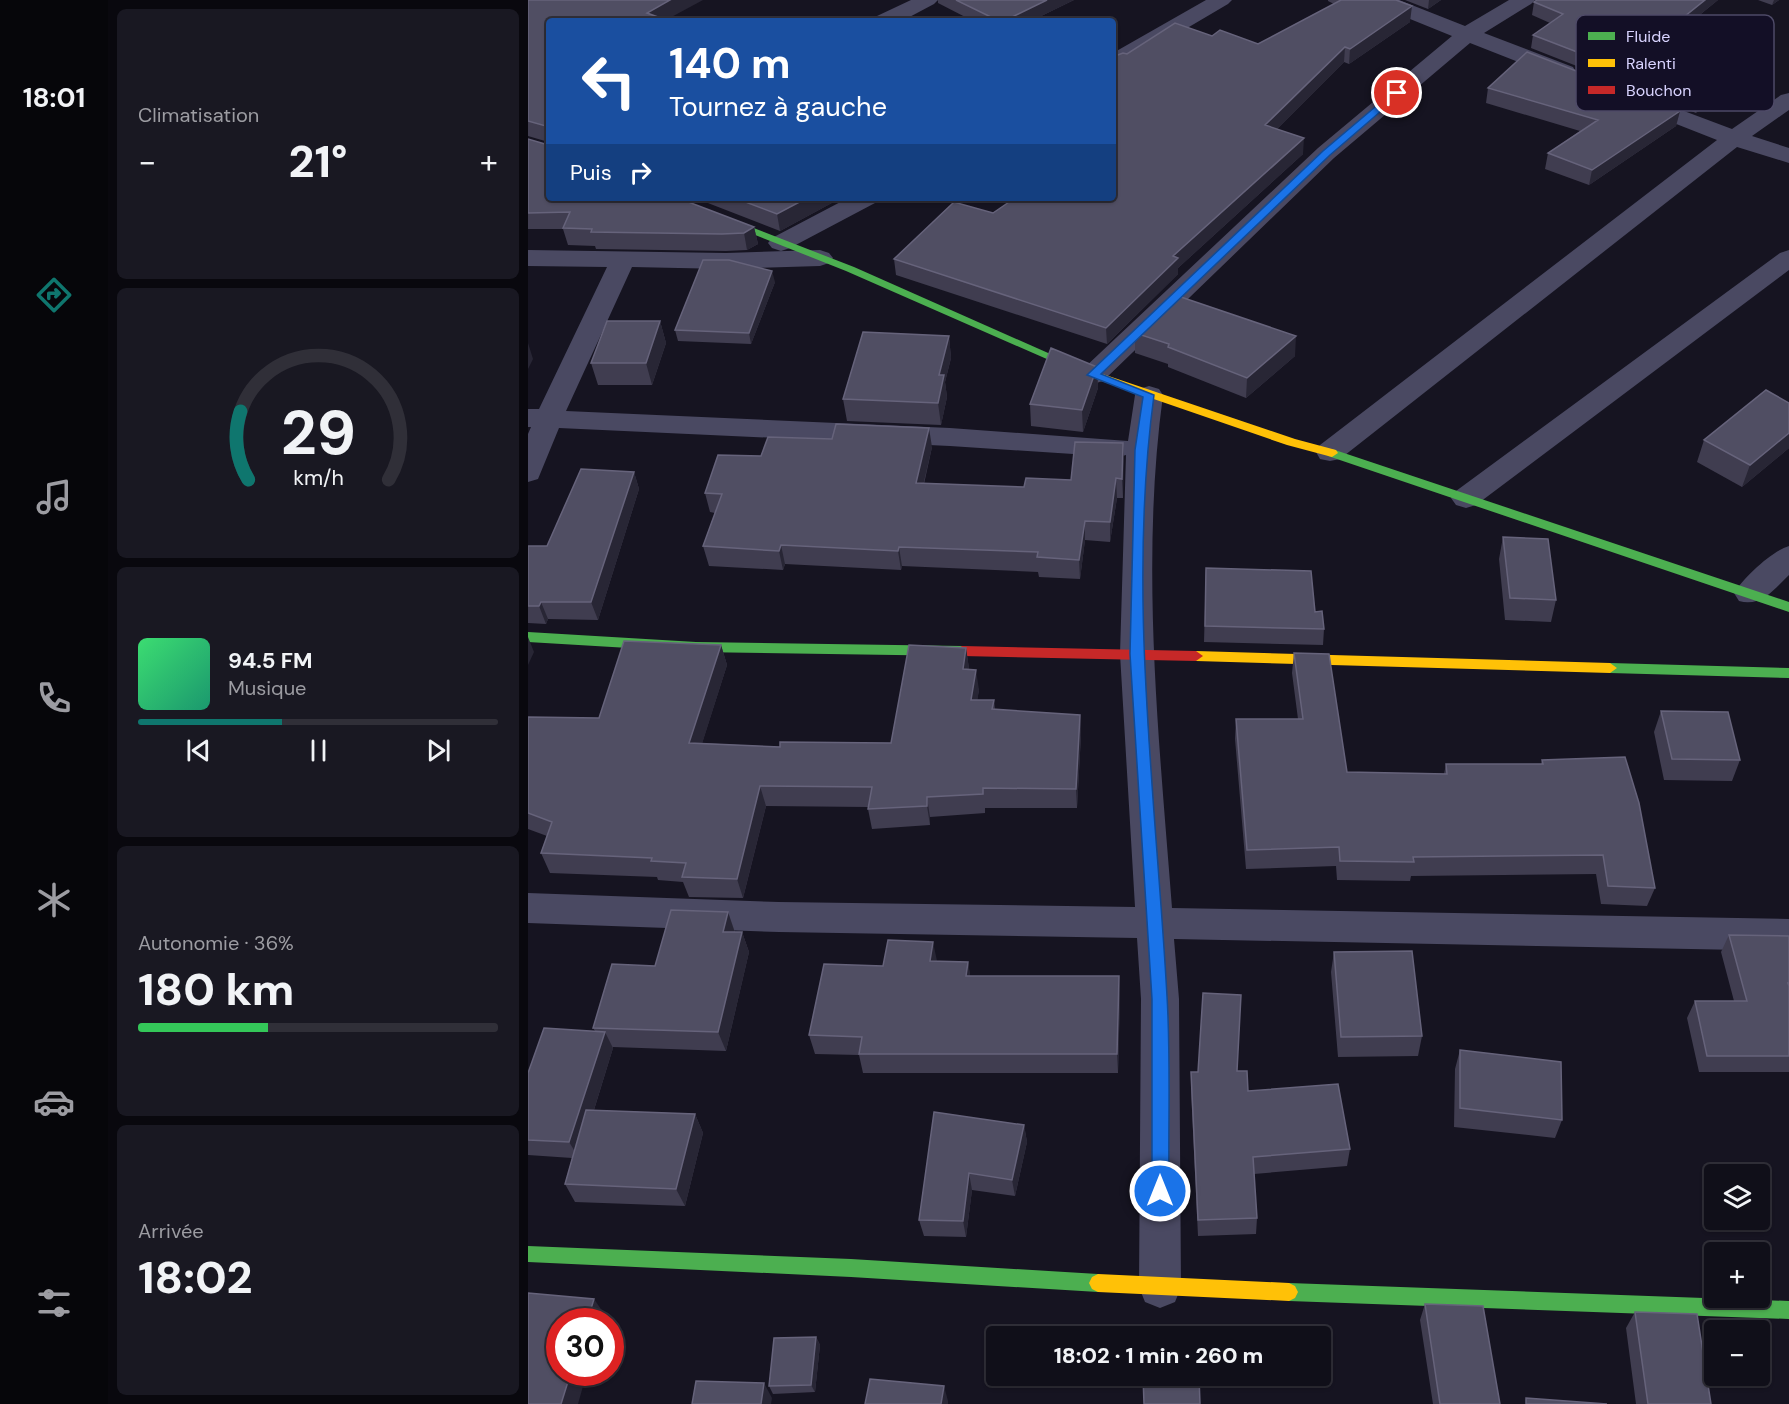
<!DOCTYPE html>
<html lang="fr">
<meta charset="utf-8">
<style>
body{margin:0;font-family:"DM Sans",sans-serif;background:#191822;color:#f1f3f6;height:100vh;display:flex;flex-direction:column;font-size:22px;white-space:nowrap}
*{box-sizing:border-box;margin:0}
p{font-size:20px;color:#9c9ca2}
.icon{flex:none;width:33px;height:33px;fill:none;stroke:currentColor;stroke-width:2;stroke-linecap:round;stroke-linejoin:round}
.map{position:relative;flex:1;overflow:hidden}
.sheet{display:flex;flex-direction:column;gap:9px;padding:9px;background:#09080e;width:420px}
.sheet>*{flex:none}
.guide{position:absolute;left:18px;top:18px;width:570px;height:183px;border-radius:6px;box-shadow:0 2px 4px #0004,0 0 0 2px #302f38;background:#1a4fa0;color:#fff;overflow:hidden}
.fabs{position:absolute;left:1176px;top:1164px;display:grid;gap:12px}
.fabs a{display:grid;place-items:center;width:66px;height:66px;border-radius:6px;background:#100f19;box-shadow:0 2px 4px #0004,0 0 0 2px #302f38;font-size:30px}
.speed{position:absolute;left:18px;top:1308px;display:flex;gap:12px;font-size:30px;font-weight:700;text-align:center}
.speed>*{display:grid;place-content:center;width:78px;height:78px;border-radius:50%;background:#100f19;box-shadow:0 2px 4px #0004,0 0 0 2px #302f38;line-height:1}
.speed .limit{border:9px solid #d22;background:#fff;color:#111}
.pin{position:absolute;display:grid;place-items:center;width:51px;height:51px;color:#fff;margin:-26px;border:3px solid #fff;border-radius:50%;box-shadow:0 2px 6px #0007}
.me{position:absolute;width:66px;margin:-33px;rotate:0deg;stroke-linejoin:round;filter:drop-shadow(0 0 4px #0008)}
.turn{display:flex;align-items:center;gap:21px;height:126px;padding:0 24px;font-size:27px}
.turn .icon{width:78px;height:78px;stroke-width:2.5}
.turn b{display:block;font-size:42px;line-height:51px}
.then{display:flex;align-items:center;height:57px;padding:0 24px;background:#0003;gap:12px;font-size:22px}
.big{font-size:45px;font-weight:800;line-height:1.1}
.sheet .tile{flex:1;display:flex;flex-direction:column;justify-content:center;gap:9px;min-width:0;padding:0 21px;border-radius:9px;background:#191822}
.sheet .dial{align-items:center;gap:0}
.dial svg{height:156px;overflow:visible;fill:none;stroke:#302f38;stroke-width:7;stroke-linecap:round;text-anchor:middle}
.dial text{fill:#f1f3f6;stroke:none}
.song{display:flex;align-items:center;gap:18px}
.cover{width:72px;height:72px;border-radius:9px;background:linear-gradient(135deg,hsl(140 70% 55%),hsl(160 70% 35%))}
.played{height:6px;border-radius:3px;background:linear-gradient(90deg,#0f766e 40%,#302f38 40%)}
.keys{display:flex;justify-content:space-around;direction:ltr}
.heat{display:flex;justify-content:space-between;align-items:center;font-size:33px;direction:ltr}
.charge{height:9px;border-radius:4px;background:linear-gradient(90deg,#34c759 36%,#302f38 0)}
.trip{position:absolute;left:458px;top:1326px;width:345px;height:60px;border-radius:6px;background:#100f19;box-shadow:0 2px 4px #0004,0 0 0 2px #302f38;font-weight:800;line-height:60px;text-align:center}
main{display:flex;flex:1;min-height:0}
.tabs{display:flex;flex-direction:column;width:108px;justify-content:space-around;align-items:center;background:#06060a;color:#9c9ca2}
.tabs .icon{width:42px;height:42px}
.tabs .current{color:#0f766e}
.tabs b{font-size:27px;color:#f1f3f6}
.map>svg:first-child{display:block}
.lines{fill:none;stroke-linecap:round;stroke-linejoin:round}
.street{fill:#4a4962;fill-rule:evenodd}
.fast{fill:#4caf50;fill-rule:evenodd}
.slow{fill:#ffc107;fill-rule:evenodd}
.jam{fill:#c62828;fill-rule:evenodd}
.wall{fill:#403d50}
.shaded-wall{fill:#282635}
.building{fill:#504e63;stroke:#66637b;stroke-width:1.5}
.route{fill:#1a73e8;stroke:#114b97;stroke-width:1.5}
.key{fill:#130f26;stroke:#4e4a67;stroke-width:1.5}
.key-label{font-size:16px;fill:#d9d4ff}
</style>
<main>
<nav class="tabs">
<b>18:01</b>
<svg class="icon current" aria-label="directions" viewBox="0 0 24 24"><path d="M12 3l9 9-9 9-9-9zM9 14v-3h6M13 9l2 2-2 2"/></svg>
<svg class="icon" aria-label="music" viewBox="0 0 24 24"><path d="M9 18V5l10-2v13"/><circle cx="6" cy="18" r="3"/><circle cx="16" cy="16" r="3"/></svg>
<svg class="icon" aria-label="phone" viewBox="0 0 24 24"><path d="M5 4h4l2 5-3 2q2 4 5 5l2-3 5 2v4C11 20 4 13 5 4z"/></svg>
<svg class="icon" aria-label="climate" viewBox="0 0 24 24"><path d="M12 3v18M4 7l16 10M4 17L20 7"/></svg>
<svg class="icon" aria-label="car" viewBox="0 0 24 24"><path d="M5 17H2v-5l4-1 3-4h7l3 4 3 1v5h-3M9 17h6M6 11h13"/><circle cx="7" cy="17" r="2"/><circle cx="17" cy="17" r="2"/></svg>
<svg class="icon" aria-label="filters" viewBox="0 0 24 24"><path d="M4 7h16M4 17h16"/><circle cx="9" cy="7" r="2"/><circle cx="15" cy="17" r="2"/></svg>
</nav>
<section class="sheet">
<div class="tile"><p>Climatisation</p>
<div class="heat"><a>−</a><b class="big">21°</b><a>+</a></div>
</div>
<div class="tile dial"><svg viewBox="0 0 100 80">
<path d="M14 69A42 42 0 1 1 86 69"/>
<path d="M14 69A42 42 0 0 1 10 34" stroke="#0f766e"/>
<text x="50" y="56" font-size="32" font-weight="700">29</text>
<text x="50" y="72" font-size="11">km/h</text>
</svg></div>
<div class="tile">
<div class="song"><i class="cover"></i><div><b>94.5 FM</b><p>Musique</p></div></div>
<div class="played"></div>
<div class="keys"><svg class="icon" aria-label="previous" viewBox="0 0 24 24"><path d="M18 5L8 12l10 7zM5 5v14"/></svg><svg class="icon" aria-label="pause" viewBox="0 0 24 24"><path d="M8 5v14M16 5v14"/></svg><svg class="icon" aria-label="next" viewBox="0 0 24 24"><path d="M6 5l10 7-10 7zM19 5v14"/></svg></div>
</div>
<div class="tile"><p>Autonomie · 36%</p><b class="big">180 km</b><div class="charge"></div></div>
<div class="tile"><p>Arrivée</p><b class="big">18:02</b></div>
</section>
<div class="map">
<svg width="1261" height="1404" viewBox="0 0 1261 1404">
<rect width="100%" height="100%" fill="#161421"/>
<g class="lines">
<path class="street" d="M 383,0 L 410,0 L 406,4 L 374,21 L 346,21 L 349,16 Z
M 678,0 L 704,0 L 700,4 L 593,67 L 585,69 L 585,53 Z
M 841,0 L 871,0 L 937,26 L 981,0 L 1007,0 L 1003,4 L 956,33 L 1045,67 L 1048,72 L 1045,77 L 1037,79 L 1029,77 L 942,43 L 806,158 L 575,381 L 565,384 L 555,381 L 551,375 L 555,369 L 790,148 L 924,36 L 845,4 Z
M 1108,93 L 1204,129 L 1253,95 L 1261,93 L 1261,110 L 1224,136 L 1261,148 L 1261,163 L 1209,147 L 812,459 L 802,461 L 792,459 L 788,452 L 792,445 L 1189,140 L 1100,105 L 1097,100 L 1100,95 Z
M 320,198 L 350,198 L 347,203 L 262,248 L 253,251 L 244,248 L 240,243 L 244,238 Z
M 0,250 L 198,253 L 292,250 L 301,253 L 305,258 L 301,263 L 292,266 L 198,269 L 104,267 L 38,411 L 422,428 L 600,441 L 607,395 L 611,389 L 621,386 L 631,389 L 635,395 C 612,565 631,738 644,908 L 1261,919 L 1261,951 L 646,939 L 651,999 L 653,1287 L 647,1302 L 632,1308 L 617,1302 L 611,1287 L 613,999 L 609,938 L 251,932 L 0,923 L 0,893 L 251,902 L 607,907 L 592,654 L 598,455 L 591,457 L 422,446 L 31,428 L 10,479 L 0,482 L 0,434 L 3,427 L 0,427 L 0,409 L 11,409 L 79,267 L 0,266 Z
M 1261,250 L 1261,270 L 948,505 L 938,508 L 928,505 L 923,498 L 928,491 L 1252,253 Z
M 1261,546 L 1261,575 C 1246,589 1234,607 1211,601 L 1206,593 C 1216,577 1244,551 1261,546 Z"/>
<path class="fast" d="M 134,198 L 148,198 L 326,267 L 563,372 L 557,376 L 553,374 L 318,271 Z
M 804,449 L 1261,602 L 1261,612 L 800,456 L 798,453 Z
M 0,632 L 168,642 L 434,646 L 441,651 L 434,656 L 168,652 L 0,642 Z
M 1082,663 L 1261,668 L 1261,678 L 1082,673 L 1075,668 Z
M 0,1246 L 323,1259 L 570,1274 L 576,1277 L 579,1283 L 576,1289 L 570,1292 L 323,1277 L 0,1262 Z
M 761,1283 L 1261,1301 L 1261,1319 L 761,1301 L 755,1298 L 752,1292 L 755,1286 Z"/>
<path class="slow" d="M 557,368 L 767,439 L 808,450 L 810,453 L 804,457 L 759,445 L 553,374 L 551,372 Z
M 668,651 L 1082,663 L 1089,668 L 1082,673 L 668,661 L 661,656 Z
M 570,1274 L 761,1283 L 767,1286 L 770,1292 L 767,1298 L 761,1301 L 570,1292 L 564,1289 L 561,1283 L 564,1277 Z"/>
<path class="jam" d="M 434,646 L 668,651 L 675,656 L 668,661 L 434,656 L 427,651 Z"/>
</g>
<path class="wall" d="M 0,0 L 138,20 L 21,198 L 226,227 L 230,244 L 219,250 L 198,251 L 68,249 L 67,246 L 40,245 L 35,229 L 0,229 L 0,139 L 17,144 L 17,141 L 0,136 Z
M 410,0 L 546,0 L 503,21 L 445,21 L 410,3 Z
M 800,0 L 868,0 L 882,22 L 821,64 L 816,62 L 749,129 L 775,154 L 650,268 L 650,274 L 579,344 L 368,275 L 366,259 L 465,213 L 585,198 L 599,54 L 684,36 L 730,44 L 806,4 L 800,1 Z
M 877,0 L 913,0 L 900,9 Z
M 1009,0 L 1190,0 L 1131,48 L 1205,88 L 1168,113 L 1003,48 L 1005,35 L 1022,23 L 1004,15 L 1006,2 Z
M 1230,0 L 1251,0 L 1244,5 Z
M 960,88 L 1152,111 L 1148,126 L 1061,185 L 1017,169 L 1020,153 L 1052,131 L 958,103 Z
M 167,198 L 313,198 L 252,231 Z
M 247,282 L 223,344 L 150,341 L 147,330 Z
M 132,321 L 138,343 L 124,385 L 70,385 L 63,363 Z
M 607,333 L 767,356 L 718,398 L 640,367 L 640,364 L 607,353 Z
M 421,336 L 423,358 L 417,382 L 419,397 L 413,425 L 319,421 L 315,399 Z
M 569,367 L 570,388 L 555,432 L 503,426 L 502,404 Z
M 1261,403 L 1261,448 L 1214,487 L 1169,462 L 1176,440 Z
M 595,443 L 595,498 L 589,498 L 582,542 L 557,540 L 552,579 L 511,577 L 510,572 L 374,566 L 373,570 L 257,564 L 255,570 L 181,566 L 175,546 L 187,513 L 182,512 L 177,493 L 233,456 L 404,447 L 396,484 L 496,487 L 543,480 Z
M 106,472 L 111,489 L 70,620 L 20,619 L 18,624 L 0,623 L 0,546 L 19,546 Z
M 975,537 L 1028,600 L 1023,622 L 977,620 L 971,559 Z
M 678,568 L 787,612 L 796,629 L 795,645 L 676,642 Z
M 193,645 L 199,665 L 174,743 L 252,747 L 363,743 L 438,648 L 441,669 L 451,690 L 449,700 L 466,700 L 467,710 L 552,715 L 553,735 L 549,808 L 457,808 L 457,813 L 402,817 L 402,825 L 344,829 L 340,809 L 340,807 L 238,806 L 215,898 L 161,897 L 155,882 L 130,880 L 129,877 L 22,873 L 13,853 L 19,836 L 0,829 L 0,717 L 71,718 Z
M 766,653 L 819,772 L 916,774 L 918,764 L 1013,764 L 1014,760 L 1127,888 L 1119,906 L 1073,904 L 1068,874 L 883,876 L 882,881 L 809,880 L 808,866 L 718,869 L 707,739 L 708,719 L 770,719 L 764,673 Z
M 1133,711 L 1212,760 L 1204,781 L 1136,780 L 1126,732 Z
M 200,912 L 207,932 L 214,932 L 221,952 L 198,1051 L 85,1047 L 85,1048 L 66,1110 L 167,1114 L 175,1133 L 157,1206 L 47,1202 L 37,1184 L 44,1158 L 0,1155 L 0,1073 L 67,1031 L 65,1028 L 127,966 Z
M 1201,935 L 1261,936 L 1261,1072 L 1171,1072 L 1159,1018 L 1167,1001 L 1206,1001 L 1193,952 Z
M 806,952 L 894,1036 L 890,1056 L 810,1057 L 803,972 Z
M 409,961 L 440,962 L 442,976 L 592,995 L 590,1073 L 335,1073 L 331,1055 L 287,1054 L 281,1035 L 355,966 Z
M 932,1050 L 1034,1120 L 1027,1138 L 926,1127 L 927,1069 Z
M 709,1071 L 720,1091 L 822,1149 L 819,1166 L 726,1174 L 729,1218 L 728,1234 L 670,1236 L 663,1090 L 663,1072 Z
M 406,1112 L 496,1125 L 499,1142 L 487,1196 L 444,1190 L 438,1237 L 396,1236 L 391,1220 Z
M 897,1304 L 972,1404 L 905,1404 L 892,1320 Z
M 1107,1312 L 1183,1404 L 1108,1404 L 1098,1328 Z
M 288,1337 L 292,1345 L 287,1392 L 245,1394 L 241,1386 Z"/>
<path class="shaded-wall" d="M 142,0 L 175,0 L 136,21 L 119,13 Z
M 519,0 L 546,0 L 503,21 L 476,21 Z
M 901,0 L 913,0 L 900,9 Z
M 1177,0 L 1190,0 L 1118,58 L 1121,45 Z
M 1246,0 L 1251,0 L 1244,5 Z
M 884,6 L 882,22 L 821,64 L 822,49 Z
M 817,47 L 816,62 L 737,141 L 737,125 Z
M 1209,74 L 1205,88 L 1168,113 L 1171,99 Z
M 1152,111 L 1148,126 L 1061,185 L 1064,170 Z
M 776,138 L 775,154 L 650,268 L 650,274 L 579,344 L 578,328 L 645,256 Z
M 279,198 L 313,198 L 252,231 L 249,214 Z
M 226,227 L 230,244 L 219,250 L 216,233 Z
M 244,271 L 247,282 L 223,344 L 221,333 Z
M 132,321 L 138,343 L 124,385 L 118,363 Z
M 421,336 L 423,358 L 417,382 L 419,397 L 413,425 L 410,403 L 411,375 Z
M 768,336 L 767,356 L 718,398 L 719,378 Z
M 0,343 L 5,359 L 0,369 Z
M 569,367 L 570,388 L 555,432 L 554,410 Z
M 401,428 L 404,447 L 391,503 L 388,483 Z
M 1261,433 L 1261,448 L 1214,487 L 1222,465 Z
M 595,443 L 596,462 L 595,498 L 594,479 Z
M 106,472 L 111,489 L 70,620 L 63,602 Z
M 588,478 L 589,498 L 582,542 L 582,522 Z
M 557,521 L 557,540 L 552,579 L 551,560 Z
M 253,545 L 257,564 L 255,570 L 251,551 Z
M 371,547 L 374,566 L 373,570 L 370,551 Z
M 13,602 L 20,619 L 18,624 L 11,606 Z
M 0,637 L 6,652 L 0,665 Z
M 193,645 L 199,665 L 168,763 L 161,743 Z
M 438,648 L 441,668 L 438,689 L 435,669 Z
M 448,670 L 451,690 L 446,720 L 443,700 Z
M 552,715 L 553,735 L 549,808 L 548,789 Z
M 232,786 L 238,806 L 215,898 L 209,879 Z
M 399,797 L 402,817 L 402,825 L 399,806 Z
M 200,912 L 207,933 L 195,932 Z
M 214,932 L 221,952 L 198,1051 L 190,1032 Z
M 405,942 L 409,961 L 402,961 Z
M 440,962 L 443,981 L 438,976 Z
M 591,976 L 592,995 L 590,1073 L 589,1054 Z
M 77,1032 L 85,1048 L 51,1158 L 41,1142 Z
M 167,1114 L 175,1133 L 157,1206 L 148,1189 Z
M 496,1125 L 499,1142 L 487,1196 L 484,1180 Z
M 441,1173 L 444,1190 L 438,1237 L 435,1221 Z
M 66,1299 L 77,1315 L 75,1322 L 59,1322 Z
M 288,1337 L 292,1345 L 287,1392 L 283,1385 Z
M 43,1372 L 59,1372 L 50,1404 L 33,1404 Z
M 236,1383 L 244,1398 L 243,1404 L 233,1404 Z
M 416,1386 L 420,1401 L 420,1404 L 413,1404 Z"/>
<path class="building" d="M 0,0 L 142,0 L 119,13 L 141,21 L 21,21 L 21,198 L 150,198 L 226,227 L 216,233 L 194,234 L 63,232 L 64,229 L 35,228 L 42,212 L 0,213 L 0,139 L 17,144 L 18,126 L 0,121 Z
M 428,0 L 519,0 L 476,21 L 471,21 Z
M 813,0 L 868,0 L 884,6 L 822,49 L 817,47 L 737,125 L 776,138 L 645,256 L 650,258 L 578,328 L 366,259 L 426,202 L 465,213 L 487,198 L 585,198 L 585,57 L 587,56 L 595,53 L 599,54 L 647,23 L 684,36 L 692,30 L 730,44 Z
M 1009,0 L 1177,0 L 1121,45 L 1209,74 L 1171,99 L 1005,35 L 1035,14 L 1006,2 Z
M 999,52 L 1152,111 L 1064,170 L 1020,153 L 1070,120 L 960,88 Z
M 207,198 L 279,198 L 249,214 Z
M 175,260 L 201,260 L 244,271 L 221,333 L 147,330 Z
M 647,295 L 768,336 L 719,378 L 640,347 L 641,344 L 607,333 Z
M 79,321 L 132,321 L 118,363 L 63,363 Z
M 335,332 L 421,336 L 411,375 L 416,375 L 410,403 L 315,399 Z
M 523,348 L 569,367 L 554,410 L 502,404 Z
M 1238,390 L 1261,403 L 1261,433 L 1222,465 L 1176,440 Z
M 308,424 L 401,428 L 388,483 L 496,487 L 498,478 L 543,480 L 547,442 L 595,443 L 594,479 L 588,478 L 582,522 L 557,521 L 551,560 L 509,557 L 510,552 L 371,547 L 370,551 L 253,545 L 251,551 L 175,546 L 194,494 L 177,493 L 190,455 L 233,456 L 240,437 L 304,439 Z
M 53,469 L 106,472 L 63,602 L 13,602 L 11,606 L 0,606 L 0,546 L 19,546 Z
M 975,537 L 1020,539 L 1028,600 L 982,598 Z
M 678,568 L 783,571 L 787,612 L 794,611 L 796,629 L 677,626 Z
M 96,641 L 193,645 L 161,743 L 252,747 L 252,742 L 363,743 L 381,645 L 438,648 L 435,669 L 448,670 L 443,700 L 466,700 L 464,709 L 552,715 L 548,789 L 455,788 L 455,794 L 399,797 L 399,806 L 340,809 L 344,787 L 232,786 L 209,879 L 154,877 L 158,863 L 123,861 L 124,858 L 13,853 L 24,822 L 0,813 L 0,717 L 71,718 Z
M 766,653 L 801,654 L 819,772 L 919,774 L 918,764 L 1015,764 L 1014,760 L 1097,757 L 1111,803 L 1127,888 L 1080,886 L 1075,855 L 885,857 L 886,862 L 812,861 L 811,847 L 719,850 L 708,719 L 775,719 Z
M 1133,711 L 1200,712 L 1212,760 L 1144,759 Z
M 143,910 L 200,912 L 195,932 L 214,932 L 190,1032 L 65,1028 L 84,964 L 127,966 Z
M 1201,935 L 1261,936 L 1261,983 L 1260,983 L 1261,986 L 1261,1056 L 1179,1056 L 1167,1001 L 1219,1001 Z
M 360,940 L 405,942 L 402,961 L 440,962 L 438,976 L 591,976 L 589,1054 L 331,1054 L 334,1037 L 281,1035 L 296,964 L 355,966 Z
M 884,951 L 894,1036 L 813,1037 L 806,952 Z
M 675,993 L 713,995 L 709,1071 L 719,1071 L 720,1091 L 810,1084 L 822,1149 L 725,1157 L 729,1218 L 670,1220 L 663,1072 L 670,1072 Z
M 16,1028 L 77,1032 L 41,1142 L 0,1140 L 0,1073 Z
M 932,1050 L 1033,1062 L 1034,1120 L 932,1108 Z
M 58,1110 L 167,1114 L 148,1189 L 37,1184 Z
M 406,1112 L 496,1125 L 484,1180 L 441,1173 L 435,1221 L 391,1220 Z
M 0,1293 L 66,1299 L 59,1322 L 32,1322 L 32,1372 L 43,1372 L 33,1404 L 0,1404 Z
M 897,1304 L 955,1306 L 972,1404 L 912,1404 Z
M 1107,1312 L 1169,1314 L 1183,1404 L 1120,1404 Z
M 615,1334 L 670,1334 L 670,1336 L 615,1336 Z
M 288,1337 L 283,1385 L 241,1386 L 246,1338 Z
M 615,1376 L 671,1376 L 672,1404 L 616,1404 Z
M 342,1379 L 416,1386 L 413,1404 L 337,1404 Z
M 168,1381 L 236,1383 L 233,1404 L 164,1404 Z
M 998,1398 L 1079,1404 L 998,1404 Z"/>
<path class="route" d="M 866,91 L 874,93 L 802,155 L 573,374 L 626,395 C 599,595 628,797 639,996 C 643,1061 640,1126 641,1191 L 638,1196 L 632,1199 L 626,1196 L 624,1191 L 624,999 L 602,654 L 607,450 L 615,397 L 559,375 L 795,151 Z"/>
<rect x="1048" y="15" width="198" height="96" rx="9" class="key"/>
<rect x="1060" y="32" width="27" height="8" fill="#4caf50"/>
<rect x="1060" y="59" width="27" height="8" fill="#ffc107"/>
<rect x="1060" y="86" width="27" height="8" fill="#c62828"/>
<g class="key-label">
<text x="1098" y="42">Fluide</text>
<text x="1098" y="69">Ralenti</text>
<text x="1098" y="96">Bouchon</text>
</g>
</svg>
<div class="fabs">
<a><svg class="icon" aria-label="layers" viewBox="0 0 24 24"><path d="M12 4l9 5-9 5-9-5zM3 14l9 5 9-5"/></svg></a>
<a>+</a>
<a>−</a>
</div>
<div class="speed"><div class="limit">30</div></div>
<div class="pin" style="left:869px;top:93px;background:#d93025"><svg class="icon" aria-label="arrive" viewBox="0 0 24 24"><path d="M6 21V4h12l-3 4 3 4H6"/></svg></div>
<svg class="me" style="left:632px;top:1191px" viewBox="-20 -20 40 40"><circle r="17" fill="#1a73e8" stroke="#fff" stroke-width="3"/><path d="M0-11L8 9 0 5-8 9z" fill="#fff"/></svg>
<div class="trip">18:02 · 1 min · 260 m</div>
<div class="guide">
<div class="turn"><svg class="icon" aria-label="left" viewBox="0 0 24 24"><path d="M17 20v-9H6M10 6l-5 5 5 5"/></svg><div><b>140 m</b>Tournez à gauche</div></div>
<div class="then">Puis<svg class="icon" aria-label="right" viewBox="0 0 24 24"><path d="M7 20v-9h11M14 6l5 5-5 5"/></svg></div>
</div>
</div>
</main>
